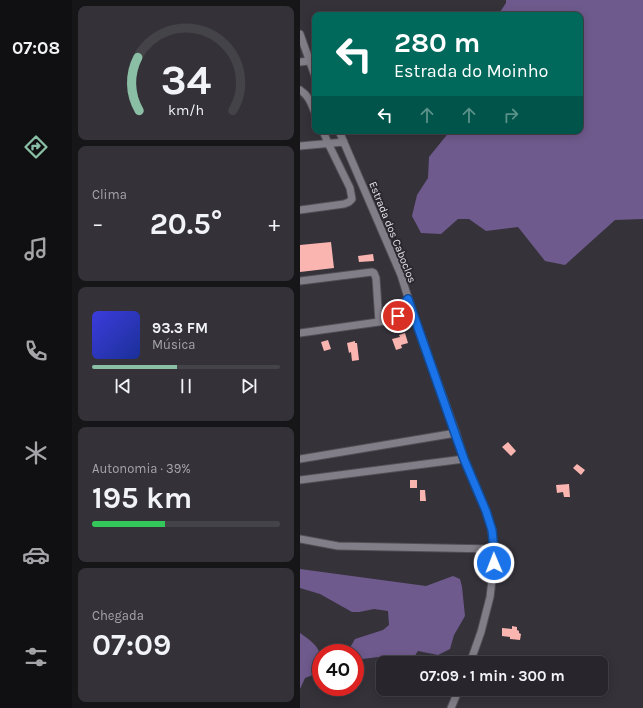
<!DOCTYPE html>
<html lang="pt">
<meta charset="utf-8">
<style>
body{margin:0;font-family:Karla,sans-serif;background:#343238;color:#f1f3f6;height:100vh;display:flex;flex-direction:column;font-size:15px;white-space:nowrap}
*{box-sizing:border-box;margin:0}
p{font-size:13px;color:#a5a5a9}
.icon{flex:none;width:22px;height:22px;fill:none;stroke:currentColor;stroke-width:2;stroke-linecap:round;stroke-linejoin:round}
.map{position:relative;flex:1;overflow:hidden}
.sheet{display:flex;flex-direction:column;gap:6px;padding:6px;background:#161518;width:228px}
.sheet>*{flex:none}
.hud{position:absolute;left:12px;top:12px;width:271px;height:122px;border-radius:8px;box-shadow:0 2px 10px #0003,0 0 0 1px #444348;background:#00695c;color:#fff;overflow:hidden}
.speed{position:absolute;left:12px;top:644px;display:flex;gap:8px;font-size:20px;font-weight:700;text-align:center}
.speed>*{display:grid;place-content:center;width:52px;height:52px;border-radius:50%;background:#28262c;box-shadow:0 2px 10px #0003,0 0 0 1px #444348;line-height:1}
.speed .limit{border:6px solid #d22;background:#fff;color:#111}
.pin{position:absolute;display:grid;place-items:center;width:34px;height:34px;color:#fff;margin:-17px;border:2px solid #fff;border-radius:50%;box-shadow:0 1px 4px #0007}
.me{position:absolute;width:44px;margin:-22px;rotate:359deg;stroke-linejoin:round;filter:drop-shadow(0 0 3px #0008)}
.turn{display:flex;align-items:center;gap:14px;height:84px;padding:0 16px;font-size:18px}
.turn .icon{width:52px;height:52px;stroke-width:2.5}
.turn b{display:block;font-size:28px;line-height:34px}
.lanes{display:flex;align-items:center;height:38px;padding:0 16px;background:#0003;justify-content:center;gap:20px;direction:ltr}
.lanes .off{opacity:.35}
.big{font-size:30px;font-weight:700;line-height:1.1}
.sheet .card{flex:1;display:flex;flex-direction:column;justify-content:center;gap:6px;min-width:0;padding:0 14px;border-radius:8px;background:#343238}
.sheet .dial{align-items:center;gap:0}
.dial svg{height:104px;overflow:visible;fill:none;stroke:#444348;stroke-width:7;stroke-linecap:round;text-anchor:middle}
.dial text{fill:#f1f3f6;stroke:none}
.song{display:flex;align-items:center;gap:12px}
.cover{width:48px;height:48px;border-radius:6px;background:linear-gradient(135deg,hsl(240 70% 55%),hsl(230 70% 35%))}
.played{height:4px;border-radius:2px;background:linear-gradient(90deg,#8abfa5 45%,#444348 45%)}
.keys{display:flex;justify-content:space-around;direction:ltr}
.heat{display:flex;justify-content:space-between;align-items:center;font-size:22px;direction:ltr}
.charge{height:6px;border-radius:3px;background:linear-gradient(90deg,#34c759 39%,#444348 0)}
.trip{position:absolute;left:76px;top:656px;width:232px;height:40px;border-radius:8px;background:#28262c;box-shadow:0 2px 10px #0003,0 0 0 1px #444348;font-weight:700;line-height:40px;text-align:center}
main{display:flex;flex:1;min-height:0}
.dock{display:flex;flex-direction:column;width:72px;justify-content:space-around;align-items:center;background:#100f12;color:#a5a5a9}
.dock .icon{width:28px;height:28px}
.dock .active{color:#8abfa5}
.dock b{font-size:18px;color:#f1f3f6}
.map>svg:first-child{display:block}
.forest{fill:#6f5a8d}
.building{fill:#fbb5b1}
.lines{fill:none;stroke-linecap:round;stroke-linejoin:round}
.minor-casing{stroke:#514f55;stroke-width:9}
.minor{stroke:#827e88;stroke-width:7}
.route-casing{stroke:#114b97;stroke-width:10}
.route{stroke:#1a73e8;stroke-width:7}
.labels{text-anchor:middle;stroke-width:4;stroke-linejoin:round;paint-order:stroke}
.street-label{font-size:11px;fill:#e6e4e9;stroke:#2b2830}
</style>
<main>
<nav class="dock">
<b>07:08</b>
<svg class="icon active" aria-label="directions" viewBox="0 0 24 24"><path d="M12 3l9 9-9 9-9-9zM9 14v-3h6M13 9l2 2-2 2"/></svg>
<svg class="icon" aria-label="music" viewBox="0 0 24 24"><path d="M9 18V5l10-2v13"/><circle cx="6" cy="18" r="3"/><circle cx="16" cy="16" r="3"/></svg>
<svg class="icon" aria-label="phone" viewBox="0 0 24 24"><path d="M5 4h4l2 5-3 2q2 4 5 5l2-3 5 2v4C11 20 4 13 5 4z"/></svg>
<svg class="icon" aria-label="climate" viewBox="0 0 24 24"><path d="M12 3v18M4 7l16 10M4 17L20 7"/></svg>
<svg class="icon" aria-label="car" viewBox="0 0 24 24"><path d="M5 17H2v-5l4-1 3-4h7l3 4 3 1v5h-3M9 17h6M6 11h13"/><circle cx="7" cy="17" r="2"/><circle cx="17" cy="17" r="2"/></svg>
<svg class="icon" aria-label="filters" viewBox="0 0 24 24"><path d="M4 7h16M4 17h16"/><circle cx="9" cy="7" r="2"/><circle cx="15" cy="17" r="2"/></svg>
</nav>
<section class="sheet">
<div class="card dial"><svg viewBox="0 0 100 80">
<path d="M14 69A42 42 0 1 1 86 69"/>
<path d="M14 69A42 42 0 0 1 13 28" stroke="#8abfa5"/>
<text x="50" y="56" font-size="32" font-weight="700">34</text>
<text x="50" y="72" font-size="11">km/h</text>
</svg></div>
<div class="card"><p>Clima</p>
<div class="heat"><a>−</a><b class="big">20.5°</b><a>+</a></div>
</div>
<div class="card">
<div class="song"><i class="cover"></i><div><b>93.3 FM</b><p>Música</p></div></div>
<div class="played"></div>
<div class="keys"><svg class="icon" aria-label="previous" viewBox="0 0 24 24"><path d="M18 5L8 12l10 7zM5 5v14"/></svg><svg class="icon" aria-label="pause" viewBox="0 0 24 24"><path d="M8 5v14M16 5v14"/></svg><svg class="icon" aria-label="next" viewBox="0 0 24 24"><path d="M6 5l10 7-10 7zM19 5v14"/></svg></div>
</div>
<div class="card"><p>Autonomia · 39%</p><b class="big">195 km</b><div class="charge"></div></div>
<div class="card"><p>Chegada</p><b class="big">07:09</b></div>
</section>
<div class="map">
<svg width="343" height="708" viewBox="0 0 343 708">
<rect width="100%" height="100%" fill="#35323a"/>
<path class="forest" d="M 206,0 L 343,0 L 343,219 L 315,220 L 265,265 L 245,261 L 218,227 L 186,231 L 169,219 L 158,219 L 141,234 L 121,233 L 112,216 L 117,195 L 128,178 L 129,157 L 150,131 L 280,131 L 280,15 L 198,15 L 206,3 Z
M 0,569 L 126,586 L 153,576 L 160,579 L 162,587 L 165,616 L 154,635 L 150,649 L 138,655 L 118,651 L 114,657 L 98,663 L 91,662 L 78,657 L 55,660 L 55,653 L 48,653 L 48,651 L 55,639 L 83,630 L 89,625 L 88,611 L 74,609 L 59,612 L 52,612 L 20,594 L 0,588 Z
M 0,633 C 17,645 25,651 18,673 L 5,678 L 0,689 Z"/>
<path class="building" d="M 31,242 L 34,268 L 0,272 L 0,245 Z
M 73,254 L 74,261 L 59,262 L 58,256 Z
M 105,333 L 108,343 L 101,345 L 102,348 L 96,350 L 92,339 L 100,337 L 99,335 Z
M 28,340 L 31,349 L 24,351 L 21,342 Z
M 55,341 L 55,343 L 57,343 L 59,360 L 52,361 L 51,352 L 49,353 L 47,343 Z
M 208,442 L 216,451 L 211,456 L 202,447 Z
M 277,464 L 285,470 L 281,475 L 273,468 Z
M 110,480 L 117,480 L 117,488 L 110,488 Z
M 269,484 L 270,497 L 264,497 L 263,492 L 257,493 L 256,485 Z
M 120,490 L 125,490 L 126,501 L 120,501 Z
M 212,626 L 217,627 L 217,630 L 219,631 L 219,633 L 221,634 L 220,640 L 210,639 L 210,637 L 202,636 L 202,628 L 212,629 Z"/>
<g class="lines">
<g class="minor-casing">
<path id="minor" d="M 0,34 L 15,76
M 0,62 L 9,61
M 0,90 C 9,96 11,103 15,113
M 39,131 L 101,275 L 114,317 L 156,433 L 164,459 L 186,511 L 192,531 L 194,549 L 194,563 L 190,597 L 181,632 L 170,663
M 0,146 L 44,142
M 0,210 L 44,204 L 49,202 L 52,199 L 50,188 L 28,143 L 23,131
M 0,281 L 72,272 L 74,273 L 76,278 L 79,322
M 92,320 L 98,316 L 107,300 L 108,299
M 0,333 L 114,317
M 0,459 L 156,433
M 0,480 L 164,459
M 0,539 L 38,546 L 194,549
M 151,708 L 159,689"/>
</g>
<use href="#minor" class="minor"/>
</g>
<g class="lines">
<g class="route-casing">
<path id="route" d="M 98,316 L 107,300 L 108,299 L 164,459 L 186,511 L 192,530 L 194,549 L 194,563"/>
</g>
<use href="#route" class="route"/>
</g>
<g class="labels">
<g class="street-label">
<text transform="translate(93 232) rotate(68)" y="4">Estrada dos Caboclos</text>
</g>
</g>
</svg>
<div class="speed"><div class="limit">40</div></div>
<div class="pin" style="left:98px;top:316px;background:#d93025"><svg class="icon" aria-label="arrive" viewBox="0 0 24 24"><path d="M6 21V4h12l-3 4 3 4H6"/></svg></div>
<svg class="me" style="left:194px;top:563px" viewBox="-20 -20 40 40"><circle r="17" fill="#1a73e8" stroke="#fff" stroke-width="3"/><path d="M0-11L8 9 0 5-8 9z" fill="#fff"/></svg>
<div class="trip">07:09 · 1 min · 300 m</div>
<div class="hud">
<div class="turn"><svg class="icon" aria-label="left" viewBox="0 0 24 24"><path d="M17 20v-9H6M10 6l-5 5 5 5"/></svg><div><b>280 m</b>Estrada do Moinho</div></div>
<div class="lanes"><svg class="icon" aria-label="left" viewBox="0 0 24 24"><path d="M17 20v-9H6M10 6l-5 5 5 5"/></svg><svg class="icon off" aria-label="ahead" viewBox="0 0 24 24"><path d="M12 20V5M6 11l6-6 6 6"/></svg><svg class="icon off" aria-label="ahead" viewBox="0 0 24 24"><path d="M12 20V5M6 11l6-6 6 6"/></svg><svg class="icon off" aria-label="right" viewBox="0 0 24 24"><path d="M7 20v-9h11M14 6l5 5-5 5"/></svg></div>
</div>
</div>
</main>
